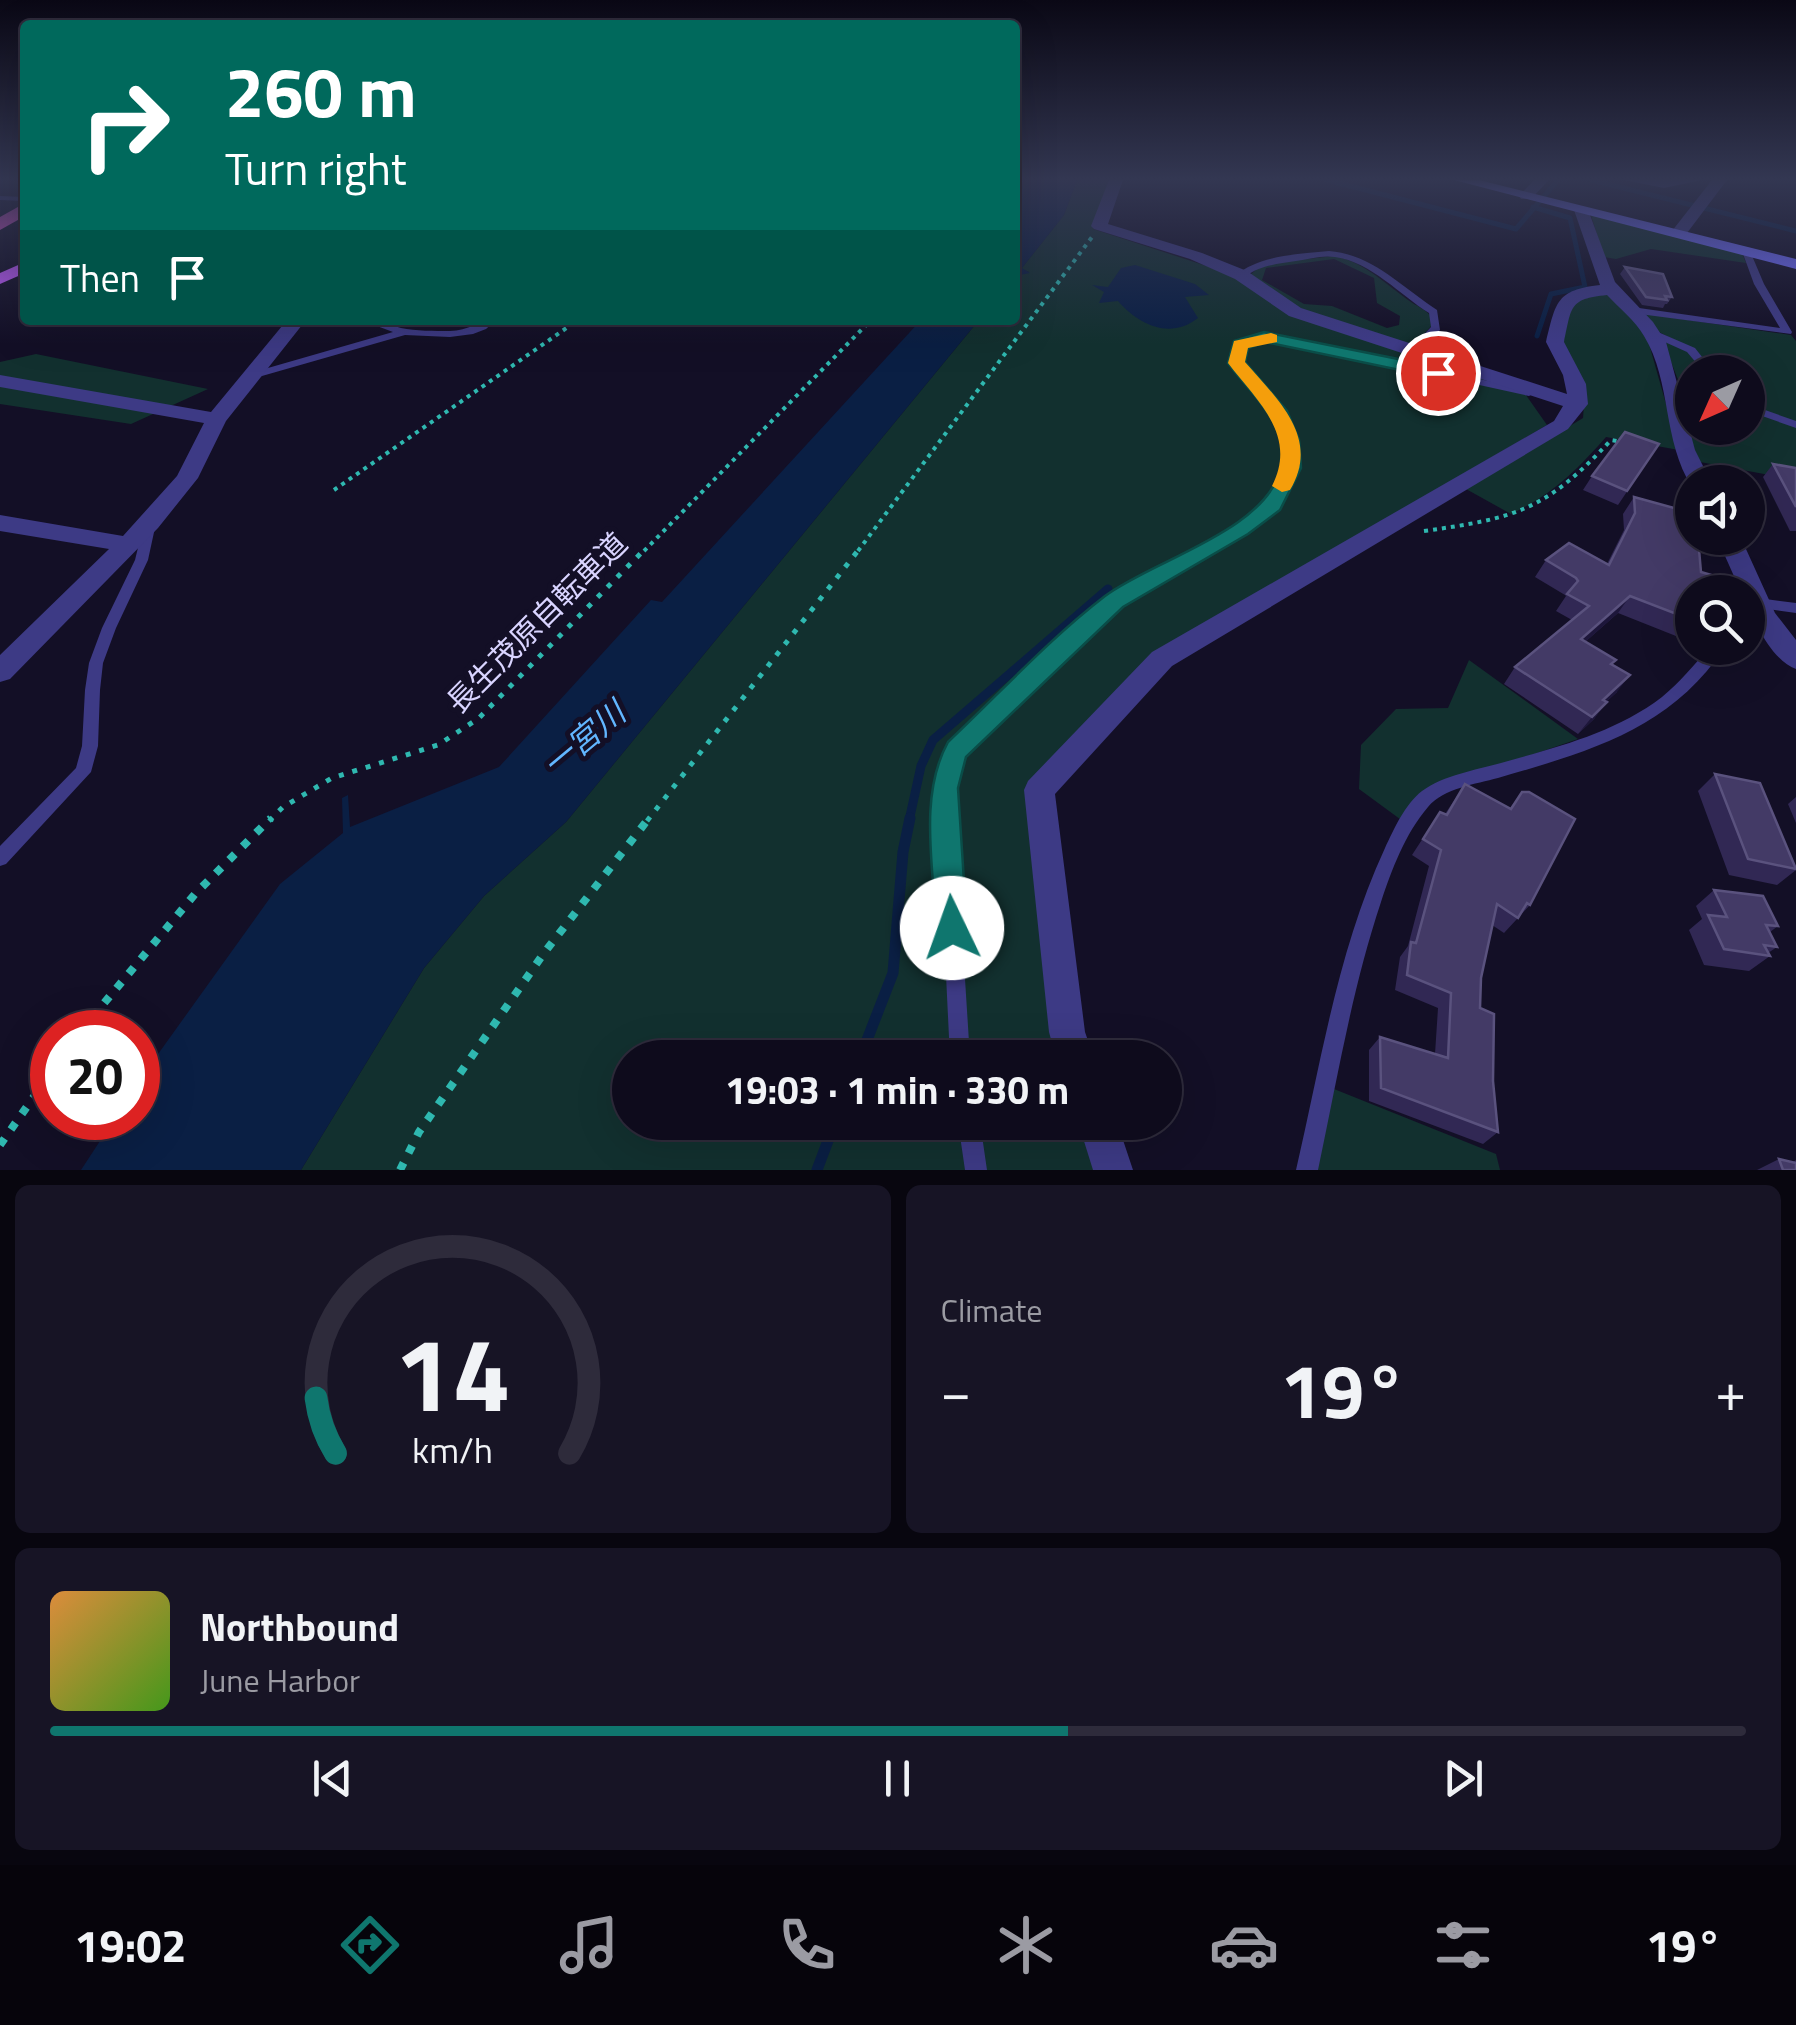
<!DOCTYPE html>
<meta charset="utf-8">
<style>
body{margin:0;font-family:"Titillium Web","Noto Sans JP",sans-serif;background:#171425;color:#f1f3f6;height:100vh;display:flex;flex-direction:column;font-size:38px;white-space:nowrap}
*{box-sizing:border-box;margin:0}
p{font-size:32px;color:#9b9ba3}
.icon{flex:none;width:55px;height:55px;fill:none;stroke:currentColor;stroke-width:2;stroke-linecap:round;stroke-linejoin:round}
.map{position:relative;height:1170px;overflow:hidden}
.sheet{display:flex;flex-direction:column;gap:15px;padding:15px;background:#08060f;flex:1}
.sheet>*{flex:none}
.hud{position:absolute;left:20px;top:20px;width:1000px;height:305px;border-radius:10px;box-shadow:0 10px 40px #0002,0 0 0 2px #2e2b3b;background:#00695c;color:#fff;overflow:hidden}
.needle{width:65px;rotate:225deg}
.tools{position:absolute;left:1675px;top:355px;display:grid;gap:20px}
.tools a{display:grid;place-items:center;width:90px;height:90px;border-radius:50%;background:#0e0b1c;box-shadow:0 10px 40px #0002,0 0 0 2px #2e2b3b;font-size:50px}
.speed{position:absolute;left:30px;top:1010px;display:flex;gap:20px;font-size:50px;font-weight:700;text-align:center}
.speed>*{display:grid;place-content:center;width:130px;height:130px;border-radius:50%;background:#0e0b1c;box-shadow:0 10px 40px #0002,0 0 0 2px #2e2b3b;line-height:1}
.speed .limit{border:15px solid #d22;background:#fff;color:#111}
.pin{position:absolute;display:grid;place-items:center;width:85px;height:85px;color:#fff;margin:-42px;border:5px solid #fff;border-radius:50%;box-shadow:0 2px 10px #0007}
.me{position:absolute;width:110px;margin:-55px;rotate:357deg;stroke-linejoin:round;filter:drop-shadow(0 0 8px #0008)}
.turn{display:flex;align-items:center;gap:35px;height:210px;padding:0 40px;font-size:45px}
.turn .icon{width:130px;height:130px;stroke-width:2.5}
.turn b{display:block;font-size:70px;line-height:85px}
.then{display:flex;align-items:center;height:95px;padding:0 40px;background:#0003;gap:20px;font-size:38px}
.big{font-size:75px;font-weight:700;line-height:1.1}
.sheet .widget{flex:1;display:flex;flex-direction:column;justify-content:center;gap:15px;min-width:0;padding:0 35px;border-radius:15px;background:#171425}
.sheet .dial{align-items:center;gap:0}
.dial svg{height:260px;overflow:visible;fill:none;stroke:#2e2b3b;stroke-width:7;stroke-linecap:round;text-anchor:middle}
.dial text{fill:#f1f3f6;stroke:none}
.song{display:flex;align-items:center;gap:30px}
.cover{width:120px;height:120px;border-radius:15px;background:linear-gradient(135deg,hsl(30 70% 55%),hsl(100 70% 35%))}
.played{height:10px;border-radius:5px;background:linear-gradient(90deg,#0f766e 60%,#2e2b3b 60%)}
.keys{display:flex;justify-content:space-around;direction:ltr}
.heat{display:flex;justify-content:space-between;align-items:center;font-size:55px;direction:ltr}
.sheet .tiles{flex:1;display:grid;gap:15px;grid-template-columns:1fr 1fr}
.widget:last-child{grid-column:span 2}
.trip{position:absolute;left:612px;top:1040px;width:570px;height:100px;border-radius:50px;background:#0e0b1c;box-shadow:0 10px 40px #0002,0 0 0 2px #2e2b3b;font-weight:700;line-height:100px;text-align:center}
.tab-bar{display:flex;height:160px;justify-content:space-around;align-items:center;background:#06040b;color:#9b9ba3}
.tab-bar .icon{width:70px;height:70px}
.tab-bar .current{color:#0f766e}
.tab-bar b{font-size:45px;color:#f1f3f6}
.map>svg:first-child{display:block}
.green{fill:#12302f;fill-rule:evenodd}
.water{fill:#0a1f44}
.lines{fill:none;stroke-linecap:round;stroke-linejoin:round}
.stream-far2{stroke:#0a1f44;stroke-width:5}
.stream-far1{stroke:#0a1f44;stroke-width:9}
.stream{stroke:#0a1f44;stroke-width:11}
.path-far2{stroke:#2fb8b0;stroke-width:4;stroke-dasharray:4 5;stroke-linecap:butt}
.path-far1{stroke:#2fb8b0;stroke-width:5;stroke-dasharray:5 9;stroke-linecap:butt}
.path{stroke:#2fb8b0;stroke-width:8;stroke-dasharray:8 11;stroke-linecap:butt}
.service{fill:#3d3a85;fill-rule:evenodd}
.minor{fill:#3d3a85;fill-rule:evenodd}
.secondary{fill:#6f6bff;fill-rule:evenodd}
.primary{fill:#c25bff;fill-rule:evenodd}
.trunk{fill:#e055d1;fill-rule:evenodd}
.wall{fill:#312854}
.shaded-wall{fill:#1d163a}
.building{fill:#433a66;stroke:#5a527e;stroke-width:2.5}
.route{fill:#0f766e;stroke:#0a4d48;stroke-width:2.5}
.slow{fill:#f59e0b}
.labels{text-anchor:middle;stroke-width:10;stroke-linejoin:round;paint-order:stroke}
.street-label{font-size:30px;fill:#d9d4ff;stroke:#130f26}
.water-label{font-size:32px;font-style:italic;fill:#62b6ff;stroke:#130f26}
</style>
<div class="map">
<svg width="1796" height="1170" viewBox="0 0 1796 1170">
<rect width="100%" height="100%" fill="#130f26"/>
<path class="green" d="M 1077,180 L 1108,180 L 1102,211 L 1093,229 L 1231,274 L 1277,306 L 1521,388 L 1547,425 L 1159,652 L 1030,784 L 1062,1057 L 630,1058 L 630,1122 L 1082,1123 L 1097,1170 L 301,1170 L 424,968 L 484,896 L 566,822 L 979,320 L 1015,320 L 1015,276 L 1029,272 L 1021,269 L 1064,215 Z
M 1591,215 L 1742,253 L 1746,263 L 1651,249 L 1616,259 L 1604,257 Z
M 1334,256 C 1363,262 1381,280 1404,297 C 1416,307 1427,308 1435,322 L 1413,346 L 1289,305 L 1250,275 L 1263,264 ZM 1334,259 L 1374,278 L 1377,303 L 1400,316 L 1399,325 L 1387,328 L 1332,306 L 1304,304 L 1262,280 L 1266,268 Z
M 1606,292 L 1644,326 L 1679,450 L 1606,437 C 1577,470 1552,495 1511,514 L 1466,489 L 1583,418 L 1585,391 L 1561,341 L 1572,302 Z
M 1640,313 L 1791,335 L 1796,341 L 1796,423 L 1748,404 L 1748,372 L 1714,372 L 1694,350 L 1655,330 Z
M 1662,339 L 1689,350 L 1706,372 L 1692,372 L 1692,398 L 1684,395 Z
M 36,354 L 208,389 L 131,424 L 0,404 L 0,362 Z
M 1680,399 L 1692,401 L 1692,428 L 1748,428 L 1748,408 L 1796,427 L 1796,480 L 1700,462 L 1694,452 Z
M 1469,660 L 1578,739 L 1434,788 L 1404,822 L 1359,789 L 1361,745 L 1396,709 L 1448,708 Z
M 1334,1089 L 1496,1154 L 1500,1170 L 1315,1170 Z"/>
<path class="water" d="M 1025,180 L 1077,180 L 1064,215 L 1022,268 L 1030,273 L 1015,276 L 1015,211 Z
M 1135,265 L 1195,284 L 1209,295 L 1185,297 L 1198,318 C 1170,340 1139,325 1118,301 L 1099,303 L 1104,292 L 1092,285 L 1108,287 L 1121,268 Z
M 921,320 L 979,320 L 566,822 L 484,896 L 424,968 L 301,1170 L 81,1170 L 115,1118 L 138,1118 L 138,1082 L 280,884 L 343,833 L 342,798 L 348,795 L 350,827 L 499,767 L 651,600 L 662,602 Z"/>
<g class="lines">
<path class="stream-far2" d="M 1327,180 L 1516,229 L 1558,180
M 1591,180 L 1796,231
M 1533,207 L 1570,218 L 1585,287 L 1551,294 L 1537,336"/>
<path class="stream-far1" d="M 909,821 L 921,766 L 933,740 L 1108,589"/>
<path class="stream" d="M 860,1058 L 893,973 L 903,852 L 910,818
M 817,1170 L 835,1122"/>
<path class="path-far2" d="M 334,490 L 578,320
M 1424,531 C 1517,518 1546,510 1611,440 L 1623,442
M 644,551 L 871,320
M 858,551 L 1092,237"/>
<path class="path-far1" d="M 269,821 L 283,807 L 332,778 L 438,745 L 479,718 L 646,548
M 647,821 L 860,548"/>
<path class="path" d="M 80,1032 L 195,894 L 271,818
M 0,1145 L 52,1071
M 400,1170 L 419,1132 L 544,953 L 649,818"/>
<path class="service" d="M 0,196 L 25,197 L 25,201 L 0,200 Z
M 1746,248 L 1750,251 L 1764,284 L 1792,332 L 1791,334 L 1632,313 L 1627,310 L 1632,307 L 1780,328 L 1754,284 L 1742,251 Z
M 1329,251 C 1372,254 1403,288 1437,310 L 1440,330 L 1419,352 L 1411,352 L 1411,348 L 1431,327 L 1429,313 C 1400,295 1371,262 1335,257 C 1322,255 1309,259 1296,261 C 1277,264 1261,265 1244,277 L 1236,275 C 1260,255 1299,254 1329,251 Z
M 271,320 L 290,320 L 300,324 L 295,327 Z
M 361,320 C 376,320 387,324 401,328 C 416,331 434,331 450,331 C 468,331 480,320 496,320 L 486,329 L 473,334 L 450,337 L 405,335 L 255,378 L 247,378 L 246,376 L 247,374 L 393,332 Z
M 1651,329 L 1695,348 L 1714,372 L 1704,372 L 1687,352 L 1647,334 L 1647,330 Z
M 1264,334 L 1297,339 L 1529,390 L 1534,393 L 1529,396 L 1297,345 L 1265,340 L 1245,347 L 1241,363 L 1284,413 L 1296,440 L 1297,468 L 1277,508 L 1246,532 L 1120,604 L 963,755 L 956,767 L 953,788 L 970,1058 L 950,1058 L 937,788 L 940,766 L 951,745 L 1110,598 L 1236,526 L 1268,503 L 1285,468 L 1284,440 L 1275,416 L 1231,363 L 1236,343 Z
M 1672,392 L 1692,396 L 1692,402 L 1668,397 L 1668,393 Z
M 1748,404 L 1796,421 L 1796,428 L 1748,411 Z
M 150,519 L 156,523 L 148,560 L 116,628 L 103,663 L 100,690 L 98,746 L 91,772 L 6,864 L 0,866 L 0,846 L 76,768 L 82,746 L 85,690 L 89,663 L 102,628 L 135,560 L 144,523 Z
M 1758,598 L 1796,603 L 1796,613 L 1753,607 L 1751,603 L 1753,599 Z
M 1709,648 L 1724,648 C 1670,730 1587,752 1498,778 C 1476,784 1444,788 1428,807 C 1405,834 1392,869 1381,902 C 1352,989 1337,1080 1318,1170 L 1296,1170 C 1321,1062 1338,949 1385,848 C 1394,829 1405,804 1422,791 C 1444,775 1476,770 1501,763 C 1557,747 1615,733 1662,697 C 1680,682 1694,665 1709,648 Z
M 958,1122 L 980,1122 L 987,1170 L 965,1170 Z"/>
<path class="minor" d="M 1109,180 L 1123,180 L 1108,224 L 1202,253 L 1247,271 L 1301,308 L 1567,394 L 1563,375 L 1546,342 C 1556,302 1556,290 1600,285 L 1574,210 L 1587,207 L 1615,282 L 1653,322 L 1666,342 L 1695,450 L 1711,482 L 1692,482 L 1692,487 C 1662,440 1672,382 1644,336 C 1635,320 1619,308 1607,295 C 1568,299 1572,307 1564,342 L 1586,384 L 1588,404 L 1568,429 L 1172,666 L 1055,794 L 1085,1032 L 1094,1058 L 1056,1058 L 1049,1032 L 1024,790 L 1028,781 L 1152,652 L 1554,421 L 1563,406 L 1289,316 L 1235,279 L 1190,259 L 1094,229 L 1091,226 Z
M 1534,180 L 1549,180 L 1531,199 L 1521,199 L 1519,196 Z
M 1624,180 L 1702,180 L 1664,188 Z
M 1712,180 L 1727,180 L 1684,237 L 1672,237 L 1672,231 Z
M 287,320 L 306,320 L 226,421 L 198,478 L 158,528 L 10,679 L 0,682 L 0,655 L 109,549 L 0,531 L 0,515 L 123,536 L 177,476 L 204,423 L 0,387 L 0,375 L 211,412 Z
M 1717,538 L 1741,538 L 1775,613 L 1796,640 L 1796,669 C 1773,662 1748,616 1748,592 L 1741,592 Z
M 1078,1122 L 1117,1122 L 1133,1170 L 1093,1170 Z"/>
<path class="secondary" d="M 1454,180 L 1479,180 L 1796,259 L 1796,269 Z"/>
<path class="primary" d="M 25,262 L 25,273 L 0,284 L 0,273 Z"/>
<path class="trunk" d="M 25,203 L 25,216 L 0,230 L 0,217 Z"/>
</g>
<path class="wall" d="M 1625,267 L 1672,297 L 1667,304 L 1665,304 L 1663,308 L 1642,305 L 1620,274 Z
M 1659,444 L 1618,505 L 1583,490 L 1592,476 Z
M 1773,464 L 1796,468 L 1796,531 L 1790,531 L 1763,477 Z
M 1634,497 L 1692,592 L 1692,632 L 1686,640 L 1618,613 L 1585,642 L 1616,660 L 1612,664 L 1617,692 L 1606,702 L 1594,719 L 1578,734 L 1504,684 L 1515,667 L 1572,620 L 1556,611 L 1566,596 L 1565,595 L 1535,577 L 1546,560 L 1607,564 L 1624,530 L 1623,514 Z
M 1715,774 L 1796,870 L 1777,885 L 1729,875 L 1698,791 Z
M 1465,784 L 1510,808 L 1522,792 L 1530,905 L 1504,933 L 1492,925 L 1481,978 L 1480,1008 L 1493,1081 L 1498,1132 L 1483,1144 L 1369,1101 L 1369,1050 L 1380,1037 L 1435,1054 L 1438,1008 L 1395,990 L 1400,957 L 1408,946 L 1429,866 L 1412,855 L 1440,812 L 1445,814 Z
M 1796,797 L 1796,823 L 1788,804 Z
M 1714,890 L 1778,926 L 1770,932 L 1777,947 L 1768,953 L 1770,956 L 1749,971 L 1704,965 L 1689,930 L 1702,919 L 1696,906 Z
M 1779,1159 L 1793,1162 L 1796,1160 L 1796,1170 L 1757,1170 Z"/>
<path class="shaded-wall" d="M 1630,596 L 1618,613 L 1569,656 L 1581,639 Z
M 1630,675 L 1617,692 L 1590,717 L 1603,700 Z
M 1607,702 L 1594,719 L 1578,734 L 1592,717 Z"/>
<path class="building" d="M 1625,267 L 1663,274 L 1672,297 L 1665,296 L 1667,300 L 1646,297 Z
M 1625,432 L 1659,444 L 1627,491 L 1592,476 Z
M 1773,464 L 1796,468 L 1796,507 Z
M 1634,497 L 1685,511 L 1686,515 L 1692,517 L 1692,538 L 1698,538 L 1701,572 L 1718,577 L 1718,582 L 1725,584 L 1725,592 L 1692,592 L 1692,620 L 1630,596 L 1581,639 L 1616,660 L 1611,664 L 1630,675 L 1603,700 L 1607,702 L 1592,717 L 1515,667 L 1589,606 L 1567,594 L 1578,581 L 1576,578 L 1546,560 L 1569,543 L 1609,565 L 1635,513 Z
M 1715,774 L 1760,783 L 1796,869 L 1748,859 Z
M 1465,784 L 1511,809 L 1522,792 L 1529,792 L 1575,819 L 1530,905 L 1527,903 L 1518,918 L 1497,904 L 1481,978 L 1480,1008 L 1494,1014 L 1493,1081 L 1498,1132 L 1381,1088 L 1380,1037 L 1448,1058 L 1451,993 L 1407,975 L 1411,942 L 1416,943 L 1441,850 L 1423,839 L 1440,812 L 1447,815 Z
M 1714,890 L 1763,896 L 1778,926 L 1766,925 L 1777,947 L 1764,945 L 1770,956 L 1724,949 L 1708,915 L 1727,917 Z
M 1779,1159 L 1796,1163 L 1796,1170 L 1783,1170 Z"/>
<linearGradient id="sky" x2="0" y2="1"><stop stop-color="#0a0815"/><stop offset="0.52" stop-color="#333752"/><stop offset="1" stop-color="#333752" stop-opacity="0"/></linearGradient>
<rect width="1796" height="344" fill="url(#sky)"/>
<path class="route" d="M 1264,332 L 1438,367 L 1446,373 L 1438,378 L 1265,342 L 1248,348 L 1245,362 L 1287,411 L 1299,440 L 1301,468 L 1280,510 L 1248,534 L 1123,607 L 966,757 L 958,788 L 967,928 L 962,938 L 952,942 L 941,938 L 936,928 C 934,868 918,796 948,742 C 999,694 1049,639 1105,596 C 1153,560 1266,531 1281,468 C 1291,425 1250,393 1228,363 L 1234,341 Z"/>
<path class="slow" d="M 1271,333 L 1277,335 L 1277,342 L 1248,348 L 1245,362 C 1278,400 1321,438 1290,490 L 1282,492 L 1272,486 C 1298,435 1257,401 1228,363 L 1234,341 Z"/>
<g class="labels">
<g class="street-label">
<text transform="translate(537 623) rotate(-45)" y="10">長生茂原自転車道</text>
</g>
<g class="water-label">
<text transform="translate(584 739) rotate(-40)" y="11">一宮川</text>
</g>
</g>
</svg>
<div class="tools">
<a><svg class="needle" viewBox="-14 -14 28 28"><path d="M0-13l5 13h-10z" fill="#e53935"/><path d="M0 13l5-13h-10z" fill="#9b9ba3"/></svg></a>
<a><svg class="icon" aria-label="sound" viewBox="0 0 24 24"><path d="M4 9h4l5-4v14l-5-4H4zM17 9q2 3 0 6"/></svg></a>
<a><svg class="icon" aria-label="search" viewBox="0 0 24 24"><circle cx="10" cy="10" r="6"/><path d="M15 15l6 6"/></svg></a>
</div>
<div class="speed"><div class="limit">20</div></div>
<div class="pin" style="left:1438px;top:373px;background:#d93025"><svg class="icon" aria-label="arrive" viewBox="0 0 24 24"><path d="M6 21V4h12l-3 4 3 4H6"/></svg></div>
<svg class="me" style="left:952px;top:928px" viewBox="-20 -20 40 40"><circle r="19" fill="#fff"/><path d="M0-13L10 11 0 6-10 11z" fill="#0f766e"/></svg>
<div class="trip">19:03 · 1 min · 330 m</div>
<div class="hud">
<div class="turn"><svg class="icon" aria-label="right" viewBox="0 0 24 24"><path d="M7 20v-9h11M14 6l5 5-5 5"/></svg><div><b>260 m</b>Turn right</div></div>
<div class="then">Then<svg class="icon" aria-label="arrive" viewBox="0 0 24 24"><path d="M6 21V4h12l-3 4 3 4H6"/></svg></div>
</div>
</div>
<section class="sheet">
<div class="tiles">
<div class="widget dial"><svg viewBox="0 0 100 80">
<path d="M14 69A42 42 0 1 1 86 69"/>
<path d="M14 69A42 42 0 0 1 8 52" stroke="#0f766e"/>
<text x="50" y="56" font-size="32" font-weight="700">14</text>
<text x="50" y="72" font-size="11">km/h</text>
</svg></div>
<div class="widget"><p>Climate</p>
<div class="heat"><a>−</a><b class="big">19°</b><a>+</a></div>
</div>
<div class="widget">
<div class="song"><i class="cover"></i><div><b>Northbound</b><p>June Harbor</p></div></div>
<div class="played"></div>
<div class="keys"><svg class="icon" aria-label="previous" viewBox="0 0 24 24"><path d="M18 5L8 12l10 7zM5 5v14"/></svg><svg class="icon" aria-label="pause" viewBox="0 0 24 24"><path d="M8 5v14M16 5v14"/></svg><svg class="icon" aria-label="next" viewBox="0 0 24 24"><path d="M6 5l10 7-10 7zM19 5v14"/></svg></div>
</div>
</div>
</section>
<nav class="tab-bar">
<b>19:02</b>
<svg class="icon current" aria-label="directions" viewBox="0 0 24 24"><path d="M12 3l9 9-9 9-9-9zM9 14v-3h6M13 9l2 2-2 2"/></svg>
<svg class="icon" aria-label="music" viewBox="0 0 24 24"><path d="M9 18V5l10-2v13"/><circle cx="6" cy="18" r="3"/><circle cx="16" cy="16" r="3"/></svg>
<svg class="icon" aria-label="phone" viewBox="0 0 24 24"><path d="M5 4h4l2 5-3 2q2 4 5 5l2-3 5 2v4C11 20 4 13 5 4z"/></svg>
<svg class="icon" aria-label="climate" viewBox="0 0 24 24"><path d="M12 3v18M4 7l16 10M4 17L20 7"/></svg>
<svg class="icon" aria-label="car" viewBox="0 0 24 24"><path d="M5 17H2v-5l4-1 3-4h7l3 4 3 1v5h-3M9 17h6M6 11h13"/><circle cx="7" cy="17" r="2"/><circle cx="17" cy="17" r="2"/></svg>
<svg class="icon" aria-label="filters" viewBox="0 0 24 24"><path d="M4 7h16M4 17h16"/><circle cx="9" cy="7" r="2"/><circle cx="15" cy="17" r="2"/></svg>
<b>19°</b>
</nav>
